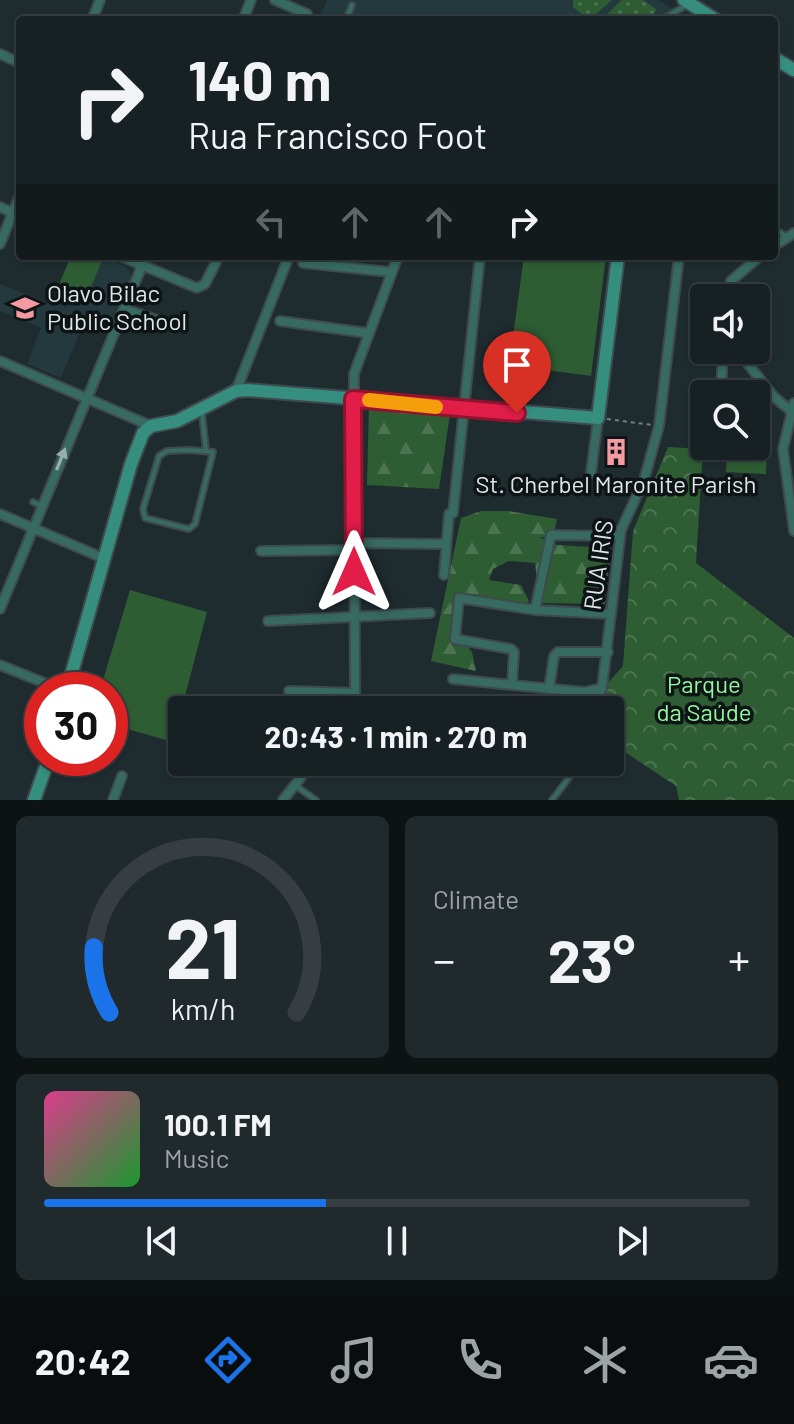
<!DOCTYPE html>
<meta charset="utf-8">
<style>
body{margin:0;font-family:Barlow,sans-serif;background:#20292b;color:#f1f3f6;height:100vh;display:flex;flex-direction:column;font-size:30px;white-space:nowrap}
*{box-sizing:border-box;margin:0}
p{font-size:26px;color:#9ea3a6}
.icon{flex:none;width:44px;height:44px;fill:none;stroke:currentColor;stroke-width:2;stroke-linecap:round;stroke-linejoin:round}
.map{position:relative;height:800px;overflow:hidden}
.drawer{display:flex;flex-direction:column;gap:16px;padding:16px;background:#0d1213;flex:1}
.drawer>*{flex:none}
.banner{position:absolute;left:16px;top:16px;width:762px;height:244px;border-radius:8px;box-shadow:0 2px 6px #0004,0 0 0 2px #363e41;background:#172123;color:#f1f3f6;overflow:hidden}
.fabs{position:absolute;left:690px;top:284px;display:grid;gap:16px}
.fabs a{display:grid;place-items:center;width:80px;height:80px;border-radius:8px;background:#172123;box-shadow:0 2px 6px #0004,0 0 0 2px #363e41;font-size:40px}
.speed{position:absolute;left:24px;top:672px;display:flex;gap:16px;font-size:40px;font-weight:700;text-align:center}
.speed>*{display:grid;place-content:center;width:104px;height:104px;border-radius:50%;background:#172123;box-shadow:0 2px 6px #0004,0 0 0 2px #363e41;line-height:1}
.speed .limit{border:12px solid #d22;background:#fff;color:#111}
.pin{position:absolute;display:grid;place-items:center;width:68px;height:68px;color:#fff;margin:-82px -34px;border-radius:50% 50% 50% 0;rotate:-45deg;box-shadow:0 0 8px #0007}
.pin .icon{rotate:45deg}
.me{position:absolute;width:88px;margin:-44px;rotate:0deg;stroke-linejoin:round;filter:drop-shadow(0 0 6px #0008)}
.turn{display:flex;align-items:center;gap:28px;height:168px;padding:0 40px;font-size:36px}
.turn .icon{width:104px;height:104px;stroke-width:2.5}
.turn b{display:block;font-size:56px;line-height:68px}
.lanes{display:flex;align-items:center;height:76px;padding:0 40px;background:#0003;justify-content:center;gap:40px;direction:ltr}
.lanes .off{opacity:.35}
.big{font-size:60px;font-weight:700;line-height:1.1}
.drawer .widget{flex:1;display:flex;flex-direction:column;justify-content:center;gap:12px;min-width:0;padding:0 28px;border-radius:12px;background:#20292b}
.drawer .dial{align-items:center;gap:0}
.dial svg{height:208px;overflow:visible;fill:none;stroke:#363e41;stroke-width:7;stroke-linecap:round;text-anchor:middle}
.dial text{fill:#f1f3f6;stroke:none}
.song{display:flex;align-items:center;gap:24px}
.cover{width:96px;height:96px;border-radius:12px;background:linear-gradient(135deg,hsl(330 70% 55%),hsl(130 70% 35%))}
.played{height:8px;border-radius:4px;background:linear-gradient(90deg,#1a73e8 40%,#363e41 40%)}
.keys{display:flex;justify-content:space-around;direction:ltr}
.heat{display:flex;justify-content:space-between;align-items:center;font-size:44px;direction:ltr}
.drawer .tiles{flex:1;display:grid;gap:16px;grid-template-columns:1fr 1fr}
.widget:last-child{grid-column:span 2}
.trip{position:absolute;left:168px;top:696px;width:456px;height:80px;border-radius:8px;background:#172123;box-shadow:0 2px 6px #0004,0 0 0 2px #363e41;font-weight:700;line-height:80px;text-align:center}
.menu{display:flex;height:128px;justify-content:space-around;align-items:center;background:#090d0e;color:#9ea3a6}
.menu .icon{width:56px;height:56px}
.menu .active{color:#1a73e8}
.menu b{font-size:36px;color:#f1f3f6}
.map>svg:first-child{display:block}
.built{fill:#23393d}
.grass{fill:url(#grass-dots)}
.forest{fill:url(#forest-firs)}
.park{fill:url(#park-crowns)}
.pitch{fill:#2e5d33}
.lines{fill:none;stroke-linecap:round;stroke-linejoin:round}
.lane-casing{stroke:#3e4a4d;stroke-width:8}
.street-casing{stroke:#3e4a4d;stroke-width:12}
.secondary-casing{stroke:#3e4a4d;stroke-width:16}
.path{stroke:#747f81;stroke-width:2;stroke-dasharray:4 4;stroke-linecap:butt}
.lane{stroke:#376a60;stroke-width:4}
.street{stroke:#376a60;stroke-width:8}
.secondary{stroke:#368e7e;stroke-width:12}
.oneway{fill:#93aeab}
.route-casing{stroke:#92132f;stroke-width:20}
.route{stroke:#e11d48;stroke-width:14}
.slow{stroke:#f59e0b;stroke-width:14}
.labels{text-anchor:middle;stroke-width:7;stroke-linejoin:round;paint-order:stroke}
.poi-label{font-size:24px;fill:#dee6e8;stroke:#0e1415;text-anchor:start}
.street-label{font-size:24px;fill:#dee6e8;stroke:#0e1415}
.park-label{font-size:24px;fill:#91f89c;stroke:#0e1415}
</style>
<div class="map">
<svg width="794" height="800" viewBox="0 0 794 800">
<defs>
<pattern id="grass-dots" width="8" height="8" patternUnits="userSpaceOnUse" patternTransform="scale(2)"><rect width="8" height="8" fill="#2e5d33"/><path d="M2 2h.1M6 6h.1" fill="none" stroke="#4c7451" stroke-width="1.8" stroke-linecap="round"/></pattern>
<pattern id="forest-firs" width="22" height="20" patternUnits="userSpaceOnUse" patternTransform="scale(2)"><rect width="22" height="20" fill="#2e5d33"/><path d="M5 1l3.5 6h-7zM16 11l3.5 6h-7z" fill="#4c7451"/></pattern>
<pattern id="park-crowns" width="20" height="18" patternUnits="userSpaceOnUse" patternTransform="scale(2)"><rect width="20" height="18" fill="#2e5d33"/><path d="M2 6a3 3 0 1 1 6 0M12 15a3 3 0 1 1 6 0" fill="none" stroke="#4c7451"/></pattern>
</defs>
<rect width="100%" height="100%" fill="#1f2c2f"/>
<path class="built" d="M 327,0 L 658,0 L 691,20 L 319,20 Z
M 71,256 L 99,256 L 126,267 L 132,277 L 110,329 L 85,320 L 61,378 L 27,364 L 41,328 L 0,311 L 0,284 L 51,304 Z"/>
<path class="grass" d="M 573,0 L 612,0 L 589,20 L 573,7 Z
M 622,0 L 643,0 L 657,10 L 647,20 L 601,20 Z"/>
<path class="forest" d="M 369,406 L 450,414 L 439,489 L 367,485 Z
M 481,511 L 508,511 L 557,519 L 553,538 L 539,537 L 557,545 L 611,548 L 605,604 L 540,603 L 535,563 L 509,561 L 493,569 L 489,580 L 521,585 L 529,601 L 526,604 L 462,599 L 457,635 L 472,652 L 476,671 L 431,661 L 461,518 Z"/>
<path class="park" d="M 668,447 L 703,449 L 696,563 L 794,638 L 794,800 L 679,800 L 676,786 L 610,742 L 610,710 L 584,710 L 623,666 L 633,531 Z"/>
<path class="pitch" d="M 71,256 L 103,258 L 88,294 L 60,282 Z
M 524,256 L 606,256 L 591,376 L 509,365 Z
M 727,448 L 767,450 L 766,474 L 726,472 Z
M 130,590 L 207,612 L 173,742 L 110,724 L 110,690 L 100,690 Z"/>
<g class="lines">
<g class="lane-casing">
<path id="lane" d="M 346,20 L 352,5
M 661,20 L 687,5
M 774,229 L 786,236
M 202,413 L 206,451
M 189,450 L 213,452 L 195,524 L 189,529 L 145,518 L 143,509 L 159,456 L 167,451 Z
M 33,502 L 42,506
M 296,786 L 316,800
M 552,800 L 581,762"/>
</g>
<g class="street-casing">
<path id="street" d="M 275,0 L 307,14
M 92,20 L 100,0
M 243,20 L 251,0
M 0,54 L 20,63
M 0,207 L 20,216
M 0,244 L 20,195
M 774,246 L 794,233
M 120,256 L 197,288 L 205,284 L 219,256
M 303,263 L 391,272
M 726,298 L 731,281 L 760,256
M 124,309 L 174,326
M 280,321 L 367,333
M 737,350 L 774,397 L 791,411
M 0,361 L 151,426
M 236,391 L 289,256
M 721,394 L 723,350
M 794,403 L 783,449 L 794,531
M 591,473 L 598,418
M 453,513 L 480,256
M 0,514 L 103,558
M 355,543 L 446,544
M 261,551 L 354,550
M 444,575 L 449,514
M 0,609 L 146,256
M 535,610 L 551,535 L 620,536
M 268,621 L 430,613
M 0,665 L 62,690
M 453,679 L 584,692 L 602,688 L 621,530 L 644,480 L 659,426 L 679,256
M 512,685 L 514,652 L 511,649 L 455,639 L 459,598 L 535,610 L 611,614
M 549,689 L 554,656 L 558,652 L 608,652
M 289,691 L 355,693
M 355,705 L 413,706
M 355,710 L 354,374 L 398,256
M 590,710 L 602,688
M 113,800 L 122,776
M 283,800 L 313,762"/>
</g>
<g class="secondary-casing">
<path id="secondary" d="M 684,0 L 716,20
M 774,58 L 794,70
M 67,690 L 131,464 L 143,433 L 151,426 L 177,421 L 236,391 L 247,390 L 598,418 L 618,256
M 34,800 L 49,758"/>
</g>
<path class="path" d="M 607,419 L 652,425"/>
<use href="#lane" class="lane"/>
<use href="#street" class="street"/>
<use href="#secondary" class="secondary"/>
</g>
<defs><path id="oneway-solid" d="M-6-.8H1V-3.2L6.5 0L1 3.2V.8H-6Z" transform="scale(2)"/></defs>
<use class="oneway" href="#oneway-solid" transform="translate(61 459) rotate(-68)"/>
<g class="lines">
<g class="route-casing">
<path id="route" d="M 354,572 L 353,399 L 517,413"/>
</g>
<use href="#route" class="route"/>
<path class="slow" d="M 369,400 L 436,407"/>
</g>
<defs>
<g id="school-bare" transform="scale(2.16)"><path d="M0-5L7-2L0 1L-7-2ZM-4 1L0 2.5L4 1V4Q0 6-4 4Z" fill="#f49aa1" stroke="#0e1415" stroke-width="2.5" paint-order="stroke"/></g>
<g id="building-bare" transform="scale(2.16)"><path d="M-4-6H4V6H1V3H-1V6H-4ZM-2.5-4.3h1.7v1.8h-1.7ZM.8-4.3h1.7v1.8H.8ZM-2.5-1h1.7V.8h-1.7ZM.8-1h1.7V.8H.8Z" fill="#f49aa1" stroke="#0e1415" stroke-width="2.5" paint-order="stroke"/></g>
</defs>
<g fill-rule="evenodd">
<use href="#school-bare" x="25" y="308"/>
<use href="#building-bare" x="616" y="452"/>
</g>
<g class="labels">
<g class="poi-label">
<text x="47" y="302">Olavo Bilac<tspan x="47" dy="28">Public School</tspan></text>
<text x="616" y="493" text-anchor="middle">St. Cherbel Maronite Parish</text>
</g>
<g class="street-label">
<text transform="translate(599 565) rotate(-82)" y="8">RUA IRIS</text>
</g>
<g class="park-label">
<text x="704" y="693">Parque<tspan x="704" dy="28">da Saúde</tspan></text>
</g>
</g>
</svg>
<div class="fabs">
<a><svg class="icon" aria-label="sound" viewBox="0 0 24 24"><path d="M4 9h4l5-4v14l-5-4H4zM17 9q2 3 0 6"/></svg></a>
<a><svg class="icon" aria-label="search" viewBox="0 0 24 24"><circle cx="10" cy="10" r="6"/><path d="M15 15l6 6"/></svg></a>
</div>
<div class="speed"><div class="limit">30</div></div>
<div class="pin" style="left:517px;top:413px;background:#d93025"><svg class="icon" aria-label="arrive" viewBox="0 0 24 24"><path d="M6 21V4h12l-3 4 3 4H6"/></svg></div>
<svg class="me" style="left:354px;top:572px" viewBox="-20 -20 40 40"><path d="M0-17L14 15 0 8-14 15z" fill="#e11d48" stroke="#fff" stroke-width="4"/></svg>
<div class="trip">20:43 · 1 min · 270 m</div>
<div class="banner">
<div class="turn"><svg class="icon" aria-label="right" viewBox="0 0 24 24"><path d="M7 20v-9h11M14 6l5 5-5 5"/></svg><div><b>140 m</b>Rua Francisco Foot</div></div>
<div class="lanes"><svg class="icon off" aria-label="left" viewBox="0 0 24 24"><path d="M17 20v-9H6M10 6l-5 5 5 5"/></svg><svg class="icon off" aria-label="ahead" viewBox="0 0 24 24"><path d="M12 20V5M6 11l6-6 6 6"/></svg><svg class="icon off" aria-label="ahead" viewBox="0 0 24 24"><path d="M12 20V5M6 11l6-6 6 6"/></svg><svg class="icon" aria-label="right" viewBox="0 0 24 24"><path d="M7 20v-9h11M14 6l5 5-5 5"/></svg></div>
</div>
</div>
<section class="drawer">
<div class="tiles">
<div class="widget dial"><svg viewBox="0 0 100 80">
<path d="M14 69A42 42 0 1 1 86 69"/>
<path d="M14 69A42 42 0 0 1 8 44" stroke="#1a73e8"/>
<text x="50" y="56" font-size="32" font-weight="700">21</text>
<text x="50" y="72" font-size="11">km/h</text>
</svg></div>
<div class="widget"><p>Climate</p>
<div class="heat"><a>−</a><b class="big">23°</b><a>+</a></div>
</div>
<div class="widget">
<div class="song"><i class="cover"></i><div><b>100.1 FM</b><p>Music</p></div></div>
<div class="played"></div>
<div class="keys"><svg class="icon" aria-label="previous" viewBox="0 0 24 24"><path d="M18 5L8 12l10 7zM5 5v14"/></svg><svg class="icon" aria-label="pause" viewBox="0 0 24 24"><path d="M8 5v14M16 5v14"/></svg><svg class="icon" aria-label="next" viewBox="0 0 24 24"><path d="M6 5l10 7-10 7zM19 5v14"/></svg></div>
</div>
</div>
</section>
<nav class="menu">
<b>20:42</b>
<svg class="icon active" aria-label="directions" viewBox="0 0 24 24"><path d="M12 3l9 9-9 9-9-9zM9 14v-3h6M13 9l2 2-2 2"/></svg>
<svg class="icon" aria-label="music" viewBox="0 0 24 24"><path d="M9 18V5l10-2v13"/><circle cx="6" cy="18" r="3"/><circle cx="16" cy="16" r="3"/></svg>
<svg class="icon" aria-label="phone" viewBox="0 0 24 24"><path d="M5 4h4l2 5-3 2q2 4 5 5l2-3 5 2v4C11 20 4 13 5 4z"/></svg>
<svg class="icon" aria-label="climate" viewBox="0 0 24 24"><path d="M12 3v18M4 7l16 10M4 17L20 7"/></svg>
<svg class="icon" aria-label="car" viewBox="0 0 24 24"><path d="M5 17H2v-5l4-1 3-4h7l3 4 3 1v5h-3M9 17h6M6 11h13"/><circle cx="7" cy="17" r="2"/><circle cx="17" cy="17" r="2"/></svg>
</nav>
